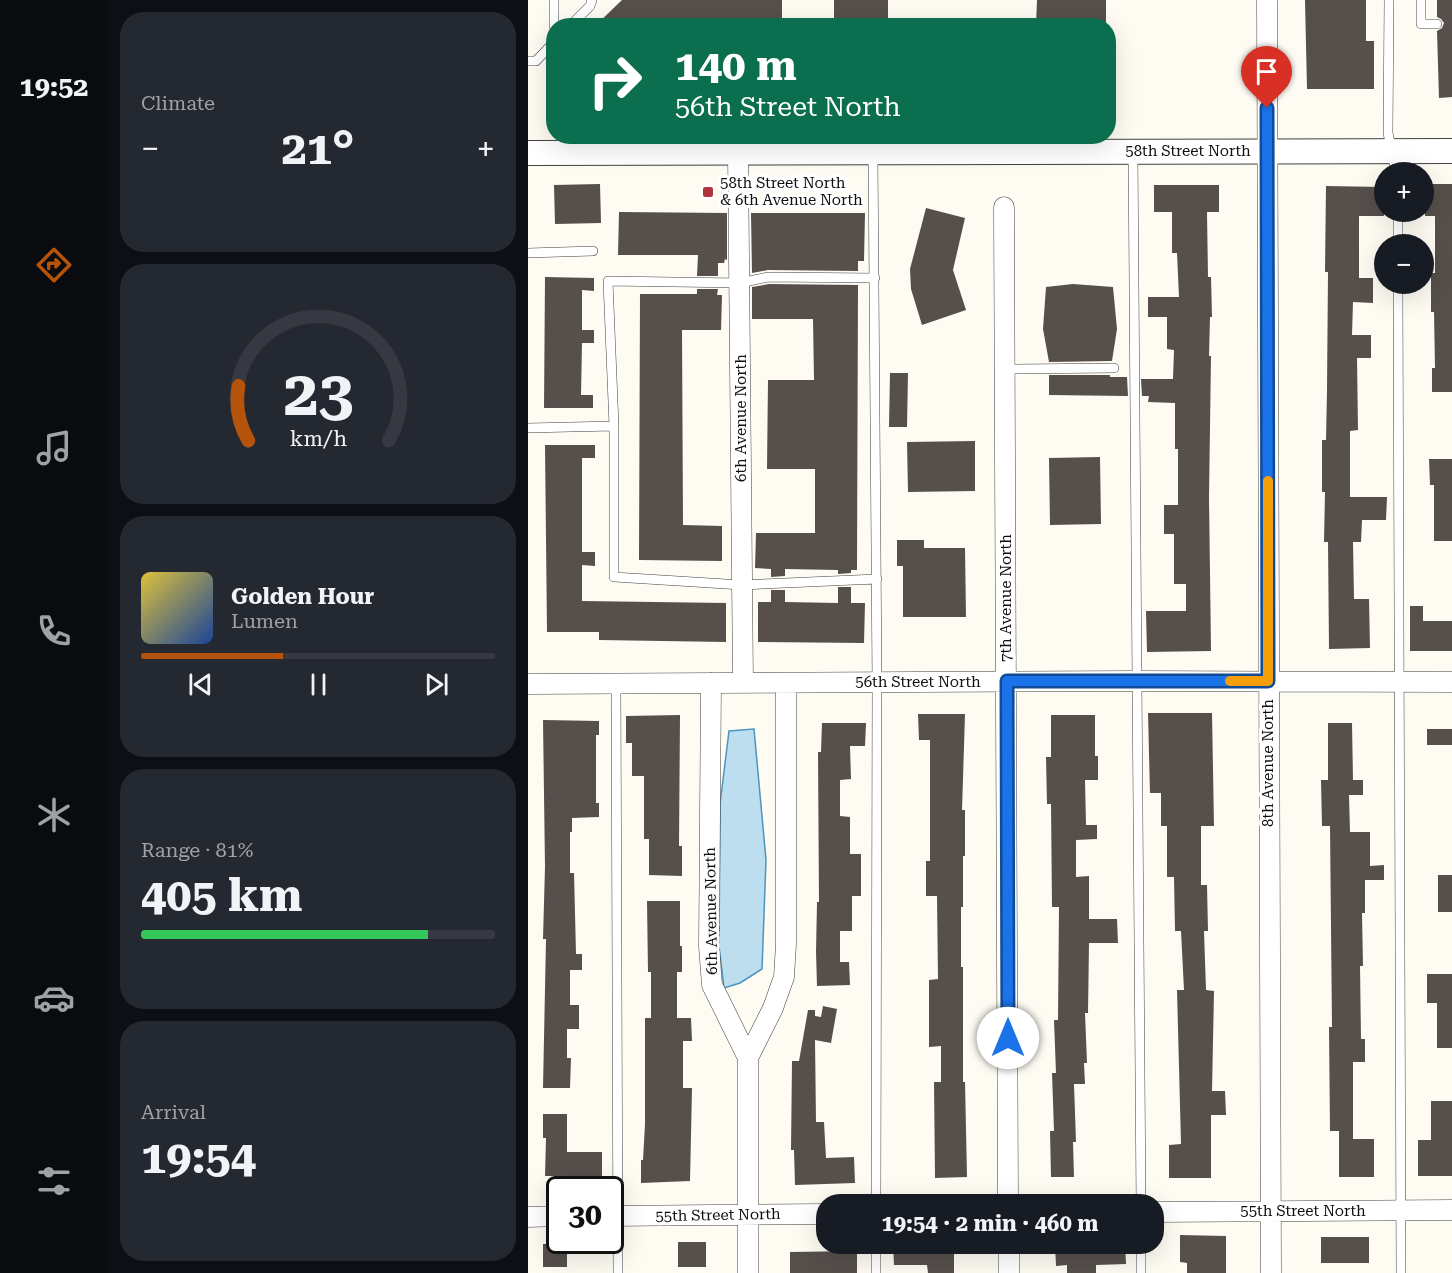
<!DOCTYPE html>
<meta charset="utf-8">
<style>
body{margin:0;font-family:"Roboto Serif",serif;background:#242831;color:#f1f3f6;height:100vh;display:flex;flex-direction:column;font-size:22px;white-space:nowrap}
*{box-sizing:border-box;margin:0}
p{font-size:20px;color:#9ea1a6}
.icon{flex:none;width:33px;height:33px;fill:none;stroke:currentColor;stroke-width:2;stroke-linecap:round;stroke-linejoin:round}
.map{position:relative;flex:1;overflow:hidden}
.sheet{display:flex;flex-direction:column;gap:12px;padding:12px;background:#0d0f14;width:420px}
.sheet>*{flex:none}
.top-card{position:absolute;left:18px;top:18px;width:570px;height:126px;border-radius:24px;box-shadow:0 6px 24px #0002;background:#0b6e4f;color:#fff;overflow:hidden}
.fabs{position:absolute;left:846px;top:162px;display:grid;gap:12px}
.fabs a{display:grid;place-items:center;width:60px;height:60px;border-radius:50%;background:#171b24;box-shadow:0 6px 24px #0002;font-size:30px}
.speed{position:absolute;left:18px;top:1176px;display:flex;gap:12px;font-size:30px;font-weight:700;text-align:center}
.speed>*{display:grid;place-content:center;width:78px;height:78px;border-radius:50%;background:#171b24;box-shadow:0 6px 24px #0002;line-height:1}
.speed .limit{border:3px solid #111;border-radius:9px;background:#fff;color:#111}
.pin{position:absolute;display:grid;place-items:center;width:51px;height:51px;color:#fff;margin:-62px -26px;border-radius:50% 50% 50% 0;rotate:-45deg;box-shadow:0 0 6px #0007}
.pin .icon{rotate:45deg}
.me{position:absolute;width:66px;margin:-33px;rotate:0deg;stroke-linejoin:round;filter:drop-shadow(0 0 4px #0008)}
.turn{display:flex;align-items:center;gap:21px;height:126px;padding:0 30px;font-size:27px}
.turn .icon{width:78px;height:78px;stroke-width:2.5}
.turn b{display:block;font-size:42px;line-height:51px}
.big{font-size:45px;font-weight:700;line-height:1.1}
.sheet .widget{flex:1;display:flex;flex-direction:column;justify-content:center;gap:9px;min-width:0;padding:0 21px;border-radius:24px;background:#242831}
.sheet .dial{align-items:center;gap:0}
.dial svg{height:156px;overflow:visible;fill:none;stroke:#363941;stroke-width:7;stroke-linecap:round;text-anchor:middle}
.dial text{fill:#f1f3f6;stroke:none}
.song{display:flex;align-items:center;gap:18px}
.cover{width:72px;height:72px;border-radius:9px;background:linear-gradient(135deg,hsl(50 70% 55%),hsl(220 70% 35%))}
.played{height:6px;border-radius:3px;background:linear-gradient(90deg,#b45309 40%,#363941 40%)}
.keys{display:flex;justify-content:space-around;direction:ltr}
.heat{display:flex;justify-content:space-between;align-items:center;font-size:33px;direction:ltr}
.charge{height:9px;border-radius:4px;background:linear-gradient(90deg,#34c759 81%,#363941 0)}
.trip{position:absolute;left:288px;top:1194px;width:348px;height:60px;border-radius:24px;background:#171b24;box-shadow:0 6px 24px #0002;font-weight:700;line-height:60px;text-align:center}
main{display:flex;flex:1;min-height:0}
.dock{display:flex;flex-direction:column;width:108px;justify-content:space-around;align-items:center;background:#090b0e;color:#9ea1a6}
.dock .icon{width:42px;height:42px}
.dock .active{color:#b45309}
.dock b{font-size:27px;color:#f1f3f6}
.map>svg:first-child{display:block}
.water{fill:#bcdeef;stroke:#4b95be;stroke-width:1.5}
.building{fill:#564f4c}
.lines{fill:none;stroke-linecap:round;stroke-linejoin:round}
.service-casing{stroke:#414141;stroke-width:10}
.minor-casing{stroke:#414141;stroke-width:21}
.tertiary-casing{stroke:#414141;stroke-width:26}
.service{stroke:#fff;stroke-width:9}
.minor{stroke:#fff;stroke-width:20}
.tertiary{stroke:#fff;stroke-width:24}
.route-casing{stroke:#114b97;stroke-width:15}
.route{stroke:#1a73e8;stroke-width:10}
.slow{stroke:#f59e0b;stroke-width:10}
.poi-dot{fill:#af3641;stroke:#fff;stroke-width:2}
.labels{text-anchor:middle;stroke-width:6;stroke-linejoin:round;paint-order:stroke}
.street-label{font-size:15px;fill:#0e0e0e;stroke:#fff}
.poi-label{font-size:15px;fill:#0e0e0e;stroke:#fff;text-anchor:start}
</style>
<main>
<nav class="dock">
<b>19:52</b>
<svg class="icon active" aria-label="directions" viewBox="0 0 24 24"><path d="M12 3l9 9-9 9-9-9zM9 14v-3h6M13 9l2 2-2 2"/></svg>
<svg class="icon" aria-label="music" viewBox="0 0 24 24"><path d="M9 18V5l10-2v13"/><circle cx="6" cy="18" r="3"/><circle cx="16" cy="16" r="3"/></svg>
<svg class="icon" aria-label="phone" viewBox="0 0 24 24"><path d="M5 4h4l2 5-3 2q2 4 5 5l2-3 5 2v4C11 20 4 13 5 4z"/></svg>
<svg class="icon" aria-label="climate" viewBox="0 0 24 24"><path d="M12 3v18M4 7l16 10M4 17L20 7"/></svg>
<svg class="icon" aria-label="car" viewBox="0 0 24 24"><path d="M5 17H2v-5l4-1 3-4h7l3 4 3 1v5h-3M9 17h6M6 11h13"/><circle cx="7" cy="17" r="2"/><circle cx="17" cy="17" r="2"/></svg>
<svg class="icon" aria-label="filters" viewBox="0 0 24 24"><path d="M4 7h16M4 17h16"/><circle cx="9" cy="7" r="2"/><circle cx="15" cy="17" r="2"/></svg>
</nav>
<section class="sheet">
<div class="widget"><p>Climate</p>
<div class="heat"><a>−</a><b class="big">21°</b><a>+</a></div>
</div>
<div class="widget dial"><svg viewBox="0 0 100 80">
<path d="M14 69A42 42 0 1 1 86 69"/>
<path d="M14 69A42 42 0 0 1 9 41" stroke="#b45309"/>
<text x="50" y="56" font-size="32" font-weight="700">23</text>
<text x="50" y="72" font-size="11">km/h</text>
</svg></div>
<div class="widget">
<div class="song"><i class="cover"></i><div><b>Golden Hour</b><p>Lumen</p></div></div>
<div class="played"></div>
<div class="keys"><svg class="icon" aria-label="previous" viewBox="0 0 24 24"><path d="M18 5L8 12l10 7zM5 5v14"/></svg><svg class="icon" aria-label="pause" viewBox="0 0 24 24"><path d="M8 5v14M16 5v14"/></svg><svg class="icon" aria-label="next" viewBox="0 0 24 24"><path d="M6 5l10 7-10 7zM19 5v14"/></svg></div>
</div>
<div class="widget"><p>Range · 81%</p><b class="big">405 km</b><div class="charge"></div></div>
<div class="widget"><p>Arrival</p><b class="big">19:54</b></div>
</section>
<div class="map">
<svg width="924" height="1273" viewBox="0 0 924 1273">
<rect width="100%" height="100%" fill="#fdfbf2"/>
<path class="water" d="M 226,729 L 238,860 L 234,969 L 212,983 L 196,988 L 191,946 L 192,804 L 201,731 Z"/>
<path class="building" d="M 94,0 L 254,0 L 254,26 L 67,26 Z
M 306,0 L 360,0 L 360,26 L 306,26 Z
M 509,0 L 578,0 L 578,26 L 508,26 Z
M 777,0 L 838,0 L 838,41 L 846,41 L 846,89 L 779,89 Z
M 909,0 L 924,0 L 924,97 L 911,98 L 909,31 L 914,28 L 916,23 L 913,19 L 909,17 Z
M 72,184 L 73,223 L 27,224 L 26,185 Z
M 897,184 L 924,184 L 924,392 L 904,392 L 904,368 L 907,368 L 906,312 L 903,312 L 903,273 L 907,273 L 907,216 L 897,216 Z
M 626,185 L 691,185 L 691,212 L 679,212 L 680,277 L 683,277 L 684,317 L 682,317 L 681,356 L 683,356 L 681,497 L 683,651 L 619,652 L 618,611 L 658,611 L 658,584 L 646,584 L 646,534 L 636,534 L 636,505 L 650,505 L 650,449 L 647,449 L 647,403 L 620,402 L 621,396 L 614,396 L 613,379 L 645,379 L 646,350 L 639,349 L 639,317 L 620,317 L 620,297 L 651,297 L 649,253 L 644,253 L 644,212 L 626,212 Z
M 798,186 L 856,187 L 856,216 L 831,216 L 831,278 L 845,278 L 845,303 L 825,302 L 824,335 L 843,335 L 843,358 L 829,358 L 830,430 L 822,431 L 822,497 L 859,497 L 858,520 L 834,520 L 833,542 L 825,542 L 826,599 L 841,599 L 842,648 L 801,649 L 800,542 L 796,542 L 797,492 L 794,492 L 794,440 L 798,440 L 799,390 L 800,272 L 797,272 Z
M 398,208 L 437,218 L 425,270 L 438,310 L 394,325 L 383,289 L 382,269 Z
M 91,212 L 199,213 L 199,260 L 197,259 L 196,263 L 190,263 L 190,276 L 169,276 L 170,255 L 90,255 Z
M 223,213 L 337,213 L 336,261 L 330,261 L 330,271 L 240,270 L 224,273 Z
M 17,277 L 66,278 L 66,291 L 54,290 L 54,330 L 66,330 L 66,343 L 54,343 L 53,395 L 65,395 L 65,408 L 16,408 Z
M 241,284 L 330,285 L 329,570 L 323,570 L 323,573 L 310,574 L 310,570 L 257,569 L 257,576 L 243,577 L 243,569 L 227,568 L 228,533 L 287,533 L 287,469 L 239,469 L 240,380 L 286,380 L 285,319 L 224,319 L 224,287 Z
M 545,284 L 585,287 L 589,329 L 584,361 L 521,362 L 515,329 L 518,287 Z
M 169,289 L 190,289 L 189,295 L 194,295 L 193,330 L 154,330 L 155,525 L 194,526 L 194,561 L 111,560 L 112,294 L 169,294 Z
M 362,373 L 380,373 L 379,427 L 361,427 Z
M 521,375 L 582,375 L 582,377 L 599,377 L 600,396 L 521,395 Z
M 447,441 L 447,491 L 380,492 L 379,442 Z
M 17,445 L 67,445 L 67,458 L 54,458 L 54,552 L 67,552 L 67,566 L 54,565 L 54,601 L 198,603 L 198,642 L 71,640 L 71,632 L 19,632 Z
M 572,457 L 573,524 L 522,525 L 521,458 Z
M 901,459 L 924,459 L 924,541 L 906,541 L 906,485 L 902,485 Z
M 369,540 L 396,540 L 396,548 L 437,548 L 438,617 L 375,617 L 375,566 L 369,566 Z
M 310,587 L 323,587 L 323,603 L 337,603 L 336,643 L 230,642 L 230,602 L 243,602 L 243,590 L 257,590 L 257,602 L 310,603 Z
M 882,606 L 895,606 L 895,621 L 924,621 L 924,651 L 882,651 Z
M 620,713 L 684,713 L 686,826 L 673,826 L 673,885 L 679,885 L 680,931 L 676,931 L 678,990 L 686,991 L 684,1091 L 697,1091 L 698,1115 L 683,1115 L 683,1178 L 641,1178 L 641,1145 L 653,1144 L 649,990 L 656,990 L 653,931 L 647,931 L 646,877 L 639,877 L 639,826 L 633,826 L 633,793 L 622,793 Z
M 390,714 L 437,714 L 434,810 L 437,810 L 437,856 L 435,856 L 435,907 L 433,907 L 433,967 L 435,967 L 435,1082 L 437,1082 L 439,1177 L 407,1178 L 406,1082 L 413,1082 L 413,1046 L 401,1047 L 401,980 L 410,979 L 409,896 L 398,896 L 398,861 L 402,861 L 402,740 L 391,740 Z
M 152,715 L 151,846 L 154,846 L 154,876 L 121,875 L 121,839 L 116,839 L 116,776 L 104,776 L 104,743 L 98,743 L 98,716 Z
M 523,715 L 567,715 L 567,756 L 570,756 L 570,780 L 557,780 L 558,825 L 569,825 L 569,839 L 548,840 L 548,877 L 561,876 L 561,919 L 589,919 L 590,943 L 561,943 L 560,1013 L 557,1013 L 559,1063 L 556,1063 L 557,1084 L 546,1084 L 548,1142 L 545,1142 L 546,1177 L 523,1177 L 522,1131 L 526,1131 L 524,1073 L 528,1073 L 526,1020 L 530,1020 L 531,907 L 524,907 L 523,804 L 519,804 L 518,757 L 523,757 Z
M 15,720 L 71,721 L 71,735 L 68,735 L 68,803 L 71,803 L 71,817 L 44,818 L 44,832 L 42,832 L 42,873 L 46,873 L 48,954 L 54,954 L 54,970 L 42,970 L 42,1005 L 51,1005 L 51,1029 L 39,1029 L 39,1058 L 43,1058 L 42,1088 L 15,1088 L 18,939 L 15,939 L 17,867 Z
M 294,723 L 338,723 L 337,746 L 322,746 L 323,779 L 312,780 L 312,816 L 322,817 L 322,854 L 333,854 L 333,896 L 324,896 L 324,931 L 312,931 L 312,962 L 321,962 L 322,985 L 289,986 L 288,952 L 289,902 L 291,902 L 290,752 L 293,752 Z
M 800,723 L 824,723 L 825,780 L 835,780 L 835,795 L 821,795 L 822,832 L 842,832 L 842,866 L 856,865 L 856,880 L 837,880 L 837,913 L 834,913 L 835,966 L 832,966 L 833,1039 L 837,1039 L 837,1062 L 825,1062 L 825,1139 L 846,1139 L 846,1177 L 811,1177 L 811,1131 L 802,1131 L 801,1027 L 804,1027 L 802,826 L 794,826 L 793,780 L 800,780 Z
M 899,729 L 924,729 L 924,745 L 899,745 Z
M 910,875 L 924,875 L 924,912 L 910,912 Z
M 119,901 L 152,901 L 152,946 L 154,946 L 154,972 L 149,972 L 149,1018 L 163,1018 L 164,1041 L 155,1041 L 155,1088 L 164,1088 L 162,1181 L 113,1183 L 113,1160 L 115,1160 L 117,1124 L 117,1018 L 123,1018 L 123,972 L 120,972 Z
M 899,974 L 924,974 L 924,1048 L 909,1048 L 909,1003 L 899,1003 Z
M 295,1006 L 309,1009 L 303,1043 L 287,1040 L 288,1122 L 296,1122 L 298,1158 L 326,1157 L 327,1183 L 267,1185 L 266,1150 L 263,1150 L 264,1061 L 271,1061 L 280,1010 L 287,1010 L 287,1016 L 293,1017 Z
M 903,1101 L 924,1101 L 924,1176 L 890,1176 L 890,1140 L 903,1140 Z
M 15,1114 L 39,1114 L 39,1152 L 74,1152 L 74,1189 L 36,1188 L 37,1176 L 17,1176 L 18,1138 L 15,1138 Z
M 652,1235 L 698,1236 L 698,1273 L 659,1273 L 659,1263 L 652,1262 Z
M 793,1237 L 841,1237 L 841,1263 L 793,1263 Z
M 150,1242 L 178,1242 L 178,1267 L 150,1267 Z
M 39,1243 L 39,1267 L 15,1267 L 15,1244 Z
M 365,1244 L 426,1244 L 426,1273 L 400,1273 L 399,1265 L 366,1265 Z
M 527,1244 L 597,1244 L 598,1264 L 568,1265 L 568,1273 L 539,1273 L 539,1265 L 528,1266 Z
M 329,1251 L 329,1273 L 262,1273 L 262,1252 Z"/>
<g class="lines">
<g class="service-casing">
<path id="service" d="M 26,0 L 26,26
M 861,0 L 860,133 L 868,172
M 893,0 L 893,24 L 909,24
M 42,26 L 62,6 L 64,0
M 0,61 L 8,61 L 26,42
M 605,153 L 613,1204
M 345,154 L 349,682 L 348,1204
M 870,212 L 870,244
M 0,253 L 65,251
M 347,278 L 240,277 L 212,283 L 80,281 L 86,426 L 86,577 L 214,585 L 349,579
M 870,284 L 873,1273
M 477,369 L 586,368
M 0,428 L 86,426
M 88,683 L 90,1273
M 348,1244 L 348,1273
M 613,1244 L 613,1273"/>
</g>
<g class="minor-casing">
<path id="minor" d="M 739,0 L 743,1273
M 210,152 L 215,683
M 476,207 L 480,1204
M 183,683 L 181,946 L 184,985 L 220,1058
M 0,684 L 609,681 L 924,682
M 626,1212 L 924,1210
M 82,1216 L 298,1214
M 0,1217 L 32,1216
M 481,1244 L 481,1273
M 220,1273 L 220,1058 L 245,1008 L 256,977 L 258,944 L 258,683"/>
</g>
<g class="tertiary-casing">
<path id="tertiary" d="M 0,153 L 924,151"/>
</g>
<use href="#service" class="service"/>
<use href="#minor" class="minor"/>
<use href="#tertiary" class="tertiary"/>
</g>
<g class="lines">
<g class="route-casing">
<path id="route" d="M 480,1038 L 479,681 L 740,681 L 739,108"/>
</g>
<use href="#route" class="route"/>
<path class="slow" d="M 702,681 L 740,681 L 740,481"/>
</g>
<rect class="poi-dot" x="174" y="186" width="12" height="12" rx="3"/>
<g class="labels">
<g class="street-label">
<text x="660" y="156">58th Street North</text>
<text transform="translate(213 418) rotate(-90)" y="5">6th Avenue North</text>
<text transform="translate(478 598) rotate(-90)" y="5">7th Avenue North</text>
<text x="390" y="687">56th Street North</text>
<text transform="translate(740 763) rotate(-90)" y="5">8th Avenue North</text>
<text transform="translate(183 911) rotate(-91)" y="5">6th Avenue North</text>
<text x="775" y="1216">55th Street North</text>
<text transform="translate(190 1215) rotate(-1)" y="5">55th Street North</text>
</g>
<g class="poi-label">
<text x="192" y="188">58th Street North<tspan x="192" dy="17">&amp; 6th Avenue North</tspan></text>
</g>
</g>
</svg>
<div class="fabs">
<a>+</a>
<a>−</a>
</div>
<div class="speed"><div class="limit">30</div></div>
<div class="pin" style="left:739px;top:108px;background:#d93025"><svg class="icon" aria-label="arrive" viewBox="0 0 24 24"><path d="M6 21V4h12l-3 4 3 4H6"/></svg></div>
<svg class="me" style="left:480px;top:1038px" viewBox="-20 -20 40 40"><circle r="19" fill="#fff"/><path d="M0-13L10 11 0 6-10 11z" fill="#1a73e8"/></svg>
<div class="trip">19:54 · 2 min · 460 m</div>
<div class="top-card">
<div class="turn"><svg class="icon" aria-label="right" viewBox="0 0 24 24"><path d="M7 20v-9h11M14 6l5 5-5 5"/></svg><div><b>140 m</b>56th Street North</div></div>
</div>
</div>
</main>
